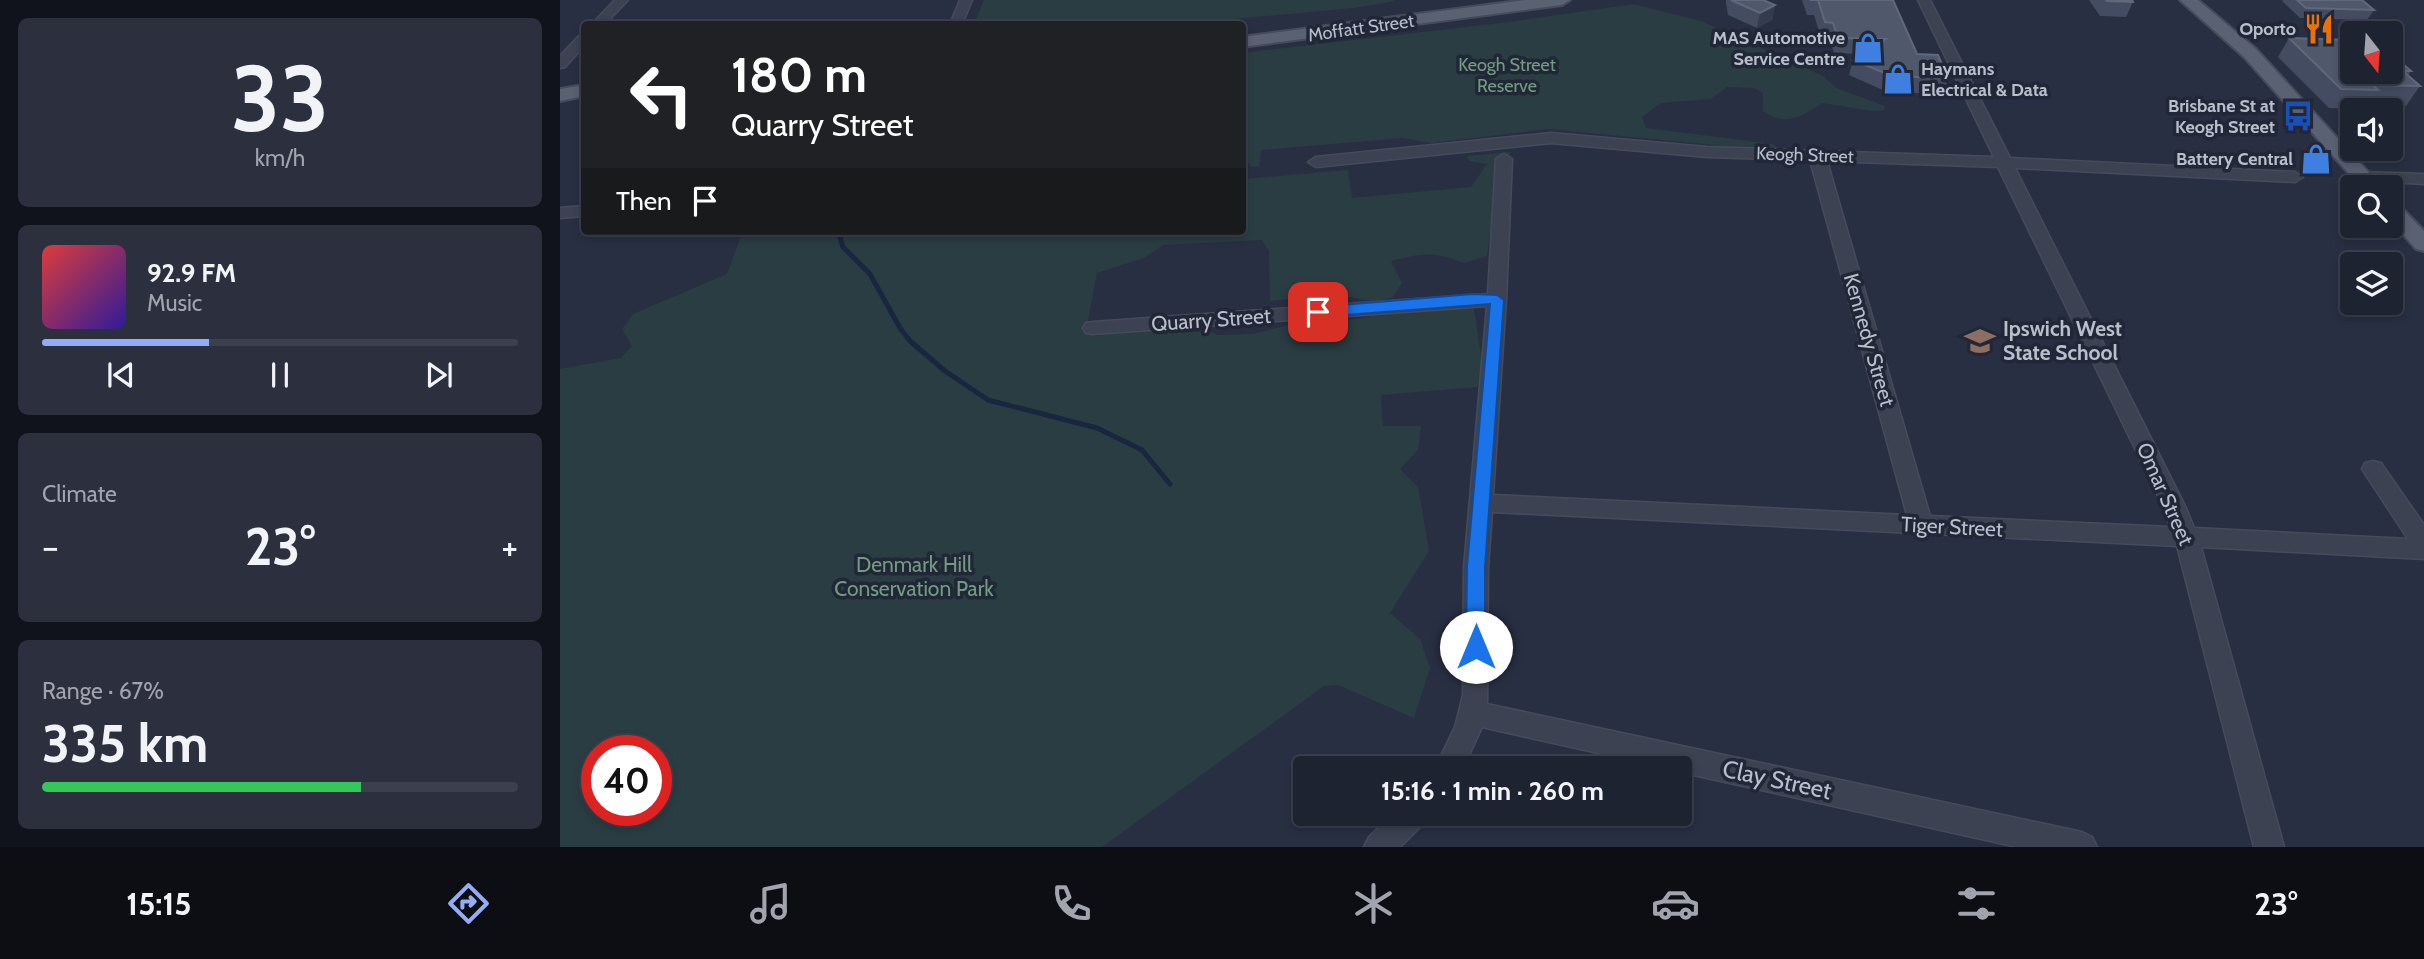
<!DOCTYPE html>
<meta charset="utf-8">
<style>
body{margin:0;font-family:Cabin,sans-serif;background:#2b2f3e;color:#f1f3f6;height:100vh;display:flex;flex-direction:column;font-size:26px;white-space:nowrap}
*{box-sizing:border-box;margin:0}
p{font-size:23px;color:#a1a4ac}
.icon{flex:none;width:38px;height:38px;fill:none;stroke:currentColor;stroke-width:2;stroke-linecap:round;stroke-linejoin:round}
.map{position:relative;flex:1;overflow:hidden}
.details{display:flex;flex-direction:column;gap:18px;padding:18px;background:#10131c;width:560px}
.details>*{flex:none}
.top-card{position:absolute;left:21px;top:21px;width:665px;height:214px;border-radius:7px;box-shadow:0 4px 10px #0003,0 0 0 2px #3c404d;background:#202124;color:#fff;overflow:hidden}
.needle{width:46px;rotate:163deg}
.buttons{position:absolute;left:1780px;top:21px;display:grid;gap:14px}
.buttons a{display:grid;place-items:center;width:63px;height:63px;border-radius:7px;background:#1e2332;box-shadow:0 4px 10px #0003,0 0 0 2px #3c404d;font-size:35px}
.speed{position:absolute;left:21px;top:735px;display:flex;gap:14px;font-size:35px;font-weight:700;text-align:center}
.speed>*{display:grid;place-content:center;width:91px;height:91px;border-radius:50%;background:#1e2332;box-shadow:0 4px 10px #0003,0 0 0 2px #3c404d;line-height:1}
.speed .limit{border:10px solid #d22;background:#fff;color:#111}
.pin{position:absolute;display:grid;place-items:center;width:60px;height:60px;color:#fff;margin:-30px;border-radius:14px;box-shadow:0 4px 10px #0006}
.me{position:absolute;width:77px;margin:-38px;rotate:0deg;stroke-linejoin:round;filter:drop-shadow(0 0 5px #0008)}
.turn{display:flex;align-items:center;gap:24px;height:147px;padding:0 35px;font-size:32px}
.turn .icon{width:91px;height:91px;stroke-width:2.5}
.turn b{display:block;font-size:49px;line-height:60px}
.then{display:flex;align-items:center;height:66px;padding:0 35px;background:#0003;gap:14px;font-size:26px}
.big{font-size:52px;font-weight:700;line-height:1.1}
.details .widget{flex:1;display:flex;flex-direction:column;justify-content:center;gap:10px;min-width:0;padding:0 24px;border-radius:10px;background:#2b2f3e}
.details .dial{align-items:center;gap:0}
.dial b{font-size:91px;line-height:1}
.song{display:flex;align-items:center;gap:21px}
.cover{width:84px;height:84px;border-radius:10px;background:linear-gradient(135deg,hsl(0 70% 55%),hsl(250 70% 35%))}
.played{height:7px;border-radius:4px;background:linear-gradient(90deg,#94acf5 35%,#3c404d 35%)}
.keys{display:flex;justify-content:space-around;direction:ltr}
.heat{display:flex;justify-content:space-between;align-items:center;font-size:38px;direction:ltr}
.charge{height:10px;border-radius:5px;background:linear-gradient(90deg,#34c759 67%,#3c404d 0)}
.trip{position:absolute;left:733px;top:756px;width:399px;height:70px;border-radius:7px;background:#1e2332;box-shadow:0 4px 10px #0003,0 0 0 2px #3c404d;font-weight:700;line-height:70px;text-align:center}
.dock{display:flex;height:112px;justify-content:space-around;align-items:center;background:#0c0e14;color:#a1a4ac}
.dock .icon{width:49px;height:49px}
.dock .active{color:#94acf5}
.dock b{font-size:32px;color:#f1f3f6}
main{display:flex;flex:1;min-height:0}
.map>svg:first-child{display:block}
.green{fill:#2a3d43;fill-rule:evenodd}
.lines{fill:none;stroke-linecap:round;stroke-linejoin:round}
.stream{stroke:#1a2540;stroke-width:5}
.minor-casing{stroke:#464b5b;stroke-width:3}
.major-casing{stroke:#464b5b;stroke-width:4}
.minor{fill:#3c4252;fill-rule:evenodd}
.major{fill:#5a6172;fill-rule:evenodd}
.wall{fill:#434c60}
.shaded-wall{fill:#333b4f}
.building{fill:#50586c;stroke:#60687b;stroke-width:2}
.route{fill:#1a73e8;stroke:#114b97;stroke-width:2}
.labels{text-anchor:middle;stroke-width:7;stroke-linejoin:round;paint-order:stroke}
.far-street-label{font-size:18px;fill:#b9becc;stroke:#212737}
.far-poi-label{font-size:18px;font-weight:bold;fill:#b9becc;stroke:#212737;text-anchor:end}
.far-park-label{font-size:18px;fill:#719c81;stroke:#212737}
.street-label{font-size:21px;fill:#b9becc;stroke:#212737}
.poi-label{font-size:21px;font-weight:bold;fill:#b9becc;stroke:#212737;text-anchor:start}
.park-label{font-size:21px;fill:#719c81;stroke:#212737}
.near-street-label{font-size:24px;fill:#b9becc;stroke:#212737}
</style>
<main>
<section class="details">
<div class="widget dial"><b>33</b><p>km/h</p></div>
<div class="widget">
<div class="song"><i class="cover"></i><div><b>92.9 FM</b><p>Music</p></div></div>
<div class="played"></div>
<div class="keys"><svg class="icon" aria-label="previous" viewBox="0 0 24 24"><path d="M18 5L8 12l10 7zM5 5v14"/></svg><svg class="icon" aria-label="pause" viewBox="0 0 24 24"><path d="M8 5v14M16 5v14"/></svg><svg class="icon" aria-label="next" viewBox="0 0 24 24"><path d="M6 5l10 7-10 7zM19 5v14"/></svg></div>
</div>
<div class="widget"><p>Climate</p>
<div class="heat"><a>−</a><b class="big">23°</b><a>+</a></div>
</div>
<div class="widget"><p>Range · 67%</p><b class="big">335 km</b><div class="charge"></div></div>
</section>
<div class="map">
<svg width="1864" height="847" viewBox="0 0 1864 847">
<rect width="100%" height="100%" fill="#282f42"/>
<path class="green" d="M 424,0 L 835,0 L 836,1 L 794,8 L 618,24 L 414,24 Z
M 1074,4 L 1141,21 L 1263,76 L 1276,88 L 1325,106 L 1324,110 L 1313,111 L 1262,103 C 1242,117 1224,127 1203,111 L 1203,93 L 1194,88 L 1167,87 L 1151,99 L 1101,103 L 1082,117 L 1086,128 L 1213,144 L 1217,148 L 1207,150 L 988,129 L 871,143 L 843,138 L 701,150 L 699,166 L 692,167 L 683,158 L 683,140 L 687,141 L 683,138 L 682,53 L 941,23 Z
M 950,152 L 949,157 L 939,160 L 927,256 L 904,263 C 873,251 863,253 831,261 L 842,283 L 832,298 L 812,301 L 790,297 L 777,303 L 733,302 L 729,299 L 710,301 L 709,251 L 702,240 L 603,245 L 584,258 L 537,273 L 526,332 L 536,336 C 561,333 639,321 657,335 L 693,334 L 733,324 L 798,319 L 834,311 L 914,308 L 923,369 L 917,387 L 821,395 L 823,426 L 861,426 L 858,450 L 840,469 L 858,487 L 869,551 L 830,613 L 860,639 L 870,668 L 854,718 L 778,685 L 764,686 L 542,847 L 0,847 L 0,369 L 61,358 L 72,346 L 62,329 L 73,314 L 167,274 L 183,231 L 682,231 L 683,179 L 788,170 L 792,198 L 911,187 L 927,164 L 909,161 L 907,156 ZM 37,751 L 96,751 L 96,810 L 37,810 Z"/>
<g class="lines">
<path class="stream" d="M 278,231 L 283,247 L 310,274 L 340,328 L 350,341 L 385,371 L 428,400 L 537,428 L 582,450 L 610,484"/>
<g class="minor-casing">
<path id="minor" d="M 55,0 L 68,0 L 45,24 L 32,24 Z
M 400,0 L 412,0 L 402,24 L 390,24 Z
M 1358,0 L 1370,0 L 1450,158 L 1735,172 L 1743,177 L 1735,182 L 1455,168 L 1626,508 L 1634,528 L 1848,539 L 1802,469 L 1805,463 L 1813,461 L 1821,463 L 1864,525 L 1864,559 L 1641,547 L 1724,847 L 1694,847 L 1617,546 L 932,512 L 928,567 L 927,704 L 1522,832 L 1532,837 L 1537,847 L 1457,847 L 1120,772 L 1120,768 L 1105,768 L 922,727 L 903,768 L 875,768 L 895,727 L 903,695 L 904,567 L 927,306 L 533,334 L 526,333 L 523,328 L 526,323 L 533,322 L 928,294 L 936,159 L 944,154 L 952,159 L 946,300 L 933,495 L 1347,515 L 1250,160 L 1147,157 L 991,143 L 756,167 L 748,162 L 756,157 L 991,133 L 1147,147 L 1434,157 ZM 1267,161 L 1438,167 L 1604,508 L 1610,527 L 1370,516 Z
M 24,35 L 24,46 L 5,67 L 0,68 L 0,56 L 19,36 Z
M 1803,172 L 1864,174 L 1864,184 L 1797,180 L 1795,177 Z
M 24,206 L 24,216 L 0,218 L 0,208 Z
M 833,814 L 867,814 L 863,824 L 840,847 L 804,847 L 809,837 Z"/>
</g>
<g class="major-casing">
<path id="major" d="M 965,0 L 1010,0 L 1002,5 L 682,47 L 682,37 Z
M 1620,0 L 1638,0 L 1696,49 L 1822,187 L 1801,187 L 1684,57 Z
M 24,85 L 24,96 L 0,101 L 0,89 Z
M 1830,201 L 1837,203 L 1864,231 L 1864,251 L 1856,249 L 1830,220 Z"/>
</g>
<use href="#minor" class="minor"/>
<use href="#major" class="major"/>
</g>
<path class="wall" d="M 1166,0 L 1203,0 L 1215,5 L 1212,20 L 1197,28 L 1168,15 L 1166,3 Z
M 1242,0 L 1333,0 L 1357,54 L 1388,78 L 1383,94 L 1327,92 L 1289,75 L 1293,60 L 1302,54 L 1274,53 L 1269,38 L 1261,38 L 1254,15 L 1247,15 Z
M 1529,0 L 1572,0 L 1573,2 L 1566,17 L 1540,16 Z
M 1723,0 L 1802,0 L 1814,10 L 1807,20 L 1740,18 L 1722,1 Z
M 1729,38 L 1851,71 L 1848,76 L 1860,86 L 1846,106 L 1808,104 L 1805,109 L 1769,108 L 1718,57 Z"/>
<path class="shaded-wall" d="M 1215,5 L 1212,20 L 1197,28 L 1200,13 Z"/>
<path class="building" d="M 1171,0 L 1203,0 L 1215,5 L 1200,13 Z
M 1250,0 L 1333,0 L 1357,54 L 1378,55 L 1388,78 L 1332,76 L 1293,60 L 1326,39 L 1278,38 L 1273,23 L 1265,22 L 1258,0 Z
M 1546,0 L 1572,0 L 1573,2 L 1547,1 Z
M 1737,0 L 1802,0 L 1814,10 L 1746,8 Z
M 1729,38 L 1792,40 L 1792,72 L 1830,72 L 1830,53 L 1851,71 L 1843,71 L 1860,86 L 1813,85 L 1818,90 L 1781,89 Z"/>
<path class="route" d="M 912,294 L 937,295 L 944,300 L 925,567 L 925,647 L 923,653 L 916,655 L 909,653 L 906,647 L 907,567 L 930,304 L 758,317 L 751,312 L 758,307 Z"/>
<defs>
<g id="restaurant-bare" transform="scale(2.415)"><path d="M-5-6h1v4h1v-4h1v4h1v-4h1v5L-1.5 .5V6h-2V.5L-5-1ZM5-6V6H3V1.5H1.5Q1.5-4 5-6Z" fill="#e8710a" stroke="#212737" stroke-width="2.5" paint-order="stroke"/></g>
<g id="shop-bare" transform="scale(2.415)"><path d="M-5-2.5h2.3a2.7 3.5 0 0 1 5.4 0H5L5.5 6h-11ZM-1.5-2.5h3a1.5 2.3 0 0 0-3 0Z" fill="#3f7fe0" stroke="#212737" stroke-width="2.5" paint-order="stroke"/></g>
<g id="bus-bare" transform="scale(2.415)"><path d="M-5-6H5V4H4V6H2V4H-2V6H-4V4H-5ZM-3.5-4V0h7V-4ZM-3.5 1.2v1.5H-2V1.2ZM2 1.2v1.5H3.5V1.2Z" fill="#1a4fb4" stroke="#212737" stroke-width="2.5" paint-order="stroke"/></g>
<g id="school-bare" transform="scale(2.415)"><path d="M0-5L7-2L0 1L-7-2ZM-4 1L0 2.5L4 1V4Q0 6-4 4Z" fill="#8d6e63" stroke="#212737" stroke-width="2.5" paint-order="stroke"/></g>
</defs>
<g fill-rule="evenodd">
<use href="#restaurant-bare" x="1759" y="29"/>
<use href="#shop-bare" x="1308" y="48"/>
<use href="#shop-bare" x="1338" y="79"/>
<use href="#bus-bare" x="1738" y="116"/>
<use href="#shop-bare" x="1756" y="159"/>
<use href="#school-bare" x="1420" y="341"/>
</g>
<g class="labels">
<g class="far-street-label">
<text transform="translate(801 28) rotate(-8)" y="6">Moffatt Street</text>
<text transform="translate(1245 155) rotate(2)" y="6">Keogh Street</text>
</g>
<g class="far-poi-label">
<text x="1736" y="35">Oporto</text>
<text x="1285" y="44">MAS Automotive<tspan x="1285" dy="21">Service Centre</tspan></text>
<text x="1361" y="75" text-anchor="start">Haymans<tspan x="1361" dy="21">Electrical &amp; Data</tspan></text>
<text x="1715" y="112">Brisbane St at<tspan x="1715" dy="21">Keogh Street</tspan></text>
<text x="1733" y="165">Battery Central</text>
</g>
<g class="far-park-label">
<text x="947" y="71">Keogh Street<tspan x="947" dy="21">Reserve</tspan></text>
</g>
<g class="street-label">
<text transform="translate(651 320) rotate(-4)" y="7">Quarry Street</text>
<text transform="translate(1309 340) rotate(74)" y="7">Kennedy Street</text>
<text transform="translate(1605 494) rotate(66)" y="7">Omar Street</text>
<text transform="translate(1392 527) rotate(3)" y="7">Tiger Street</text>
</g>
<g class="poi-label">
<text x="1443" y="336">Ipswich West<tspan x="1443" dy="24">State School</tspan></text>
</g>
<g class="park-label">
<text x="354" y="572">Denmark Hill<tspan x="354" dy="24">Conservation Park</tspan></text>
</g>
<g class="near-street-label">
<text transform="translate(1217 780) rotate(12)" y="8">Clay Street</text>
</g>
</g>
</svg>
<div class="buttons">
<a><svg class="needle" viewBox="-14 -14 28 28"><path d="M0-13l5 13h-10z" fill="#e53935"/><path d="M0 13l5-13h-10z" fill="#a1a4ac"/></svg></a>
<a><svg class="icon" aria-label="sound" viewBox="0 0 24 24"><path d="M4 9h4l5-4v14l-5-4H4zM17 9q2 3 0 6"/></svg></a>
<a><svg class="icon" aria-label="search" viewBox="0 0 24 24"><circle cx="10" cy="10" r="6"/><path d="M15 15l6 6"/></svg></a>
<a><svg class="icon" aria-label="layers" viewBox="0 0 24 24"><path d="M12 4l9 5-9 5-9-5zM3 14l9 5 9-5"/></svg></a>
</div>
<div class="speed"><div class="limit">40</div></div>
<div class="pin" style="left:758px;top:312px;background:#d93025"><svg class="icon" aria-label="arrive" viewBox="0 0 24 24"><path d="M6 21V4h12l-3 4 3 4H6"/></svg></div>
<svg class="me" style="left:916px;top:647px" viewBox="-20 -20 40 40"><circle r="19" fill="#fff"/><path d="M0-13L10 11 0 6-10 11z" fill="#1a73e8"/></svg>
<div class="trip">15:16 · 1 min · 260 m</div>
<div class="top-card">
<div class="turn"><svg class="icon" aria-label="left" viewBox="0 0 24 24"><path d="M17 20v-9H6M10 6l-5 5 5 5"/></svg><div><b>180 m</b>Quarry Street</div></div>
<div class="then">Then<svg class="icon" aria-label="arrive" viewBox="0 0 24 24"><path d="M6 21V4h12l-3 4 3 4H6"/></svg></div>
</div>
</div>
</main>
<nav class="dock">
<b>15:15</b>
<svg class="icon active" aria-label="directions" viewBox="0 0 24 24"><path d="M12 3l9 9-9 9-9-9zM9 14v-3h6M13 9l2 2-2 2"/></svg>
<svg class="icon" aria-label="music" viewBox="0 0 24 24"><path d="M9 18V5l10-2v13"/><circle cx="6" cy="18" r="3"/><circle cx="16" cy="16" r="3"/></svg>
<svg class="icon" aria-label="phone" viewBox="0 0 24 24"><path d="M5 4h4l2 5-3 2q2 4 5 5l2-3 5 2v4C11 20 4 13 5 4z"/></svg>
<svg class="icon" aria-label="climate" viewBox="0 0 24 24"><path d="M12 3v18M4 7l16 10M4 17L20 7"/></svg>
<svg class="icon" aria-label="car" viewBox="0 0 24 24"><path d="M5 17H2v-5l4-1 3-4h7l3 4 3 1v5h-3M9 17h6M6 11h13"/><circle cx="7" cy="17" r="2"/><circle cx="17" cy="17" r="2"/></svg>
<svg class="icon" aria-label="filters" viewBox="0 0 24 24"><path d="M4 7h16M4 17h16"/><circle cx="9" cy="7" r="2"/><circle cx="15" cy="17" r="2"/></svg>
<b>23°</b>
</nav>
